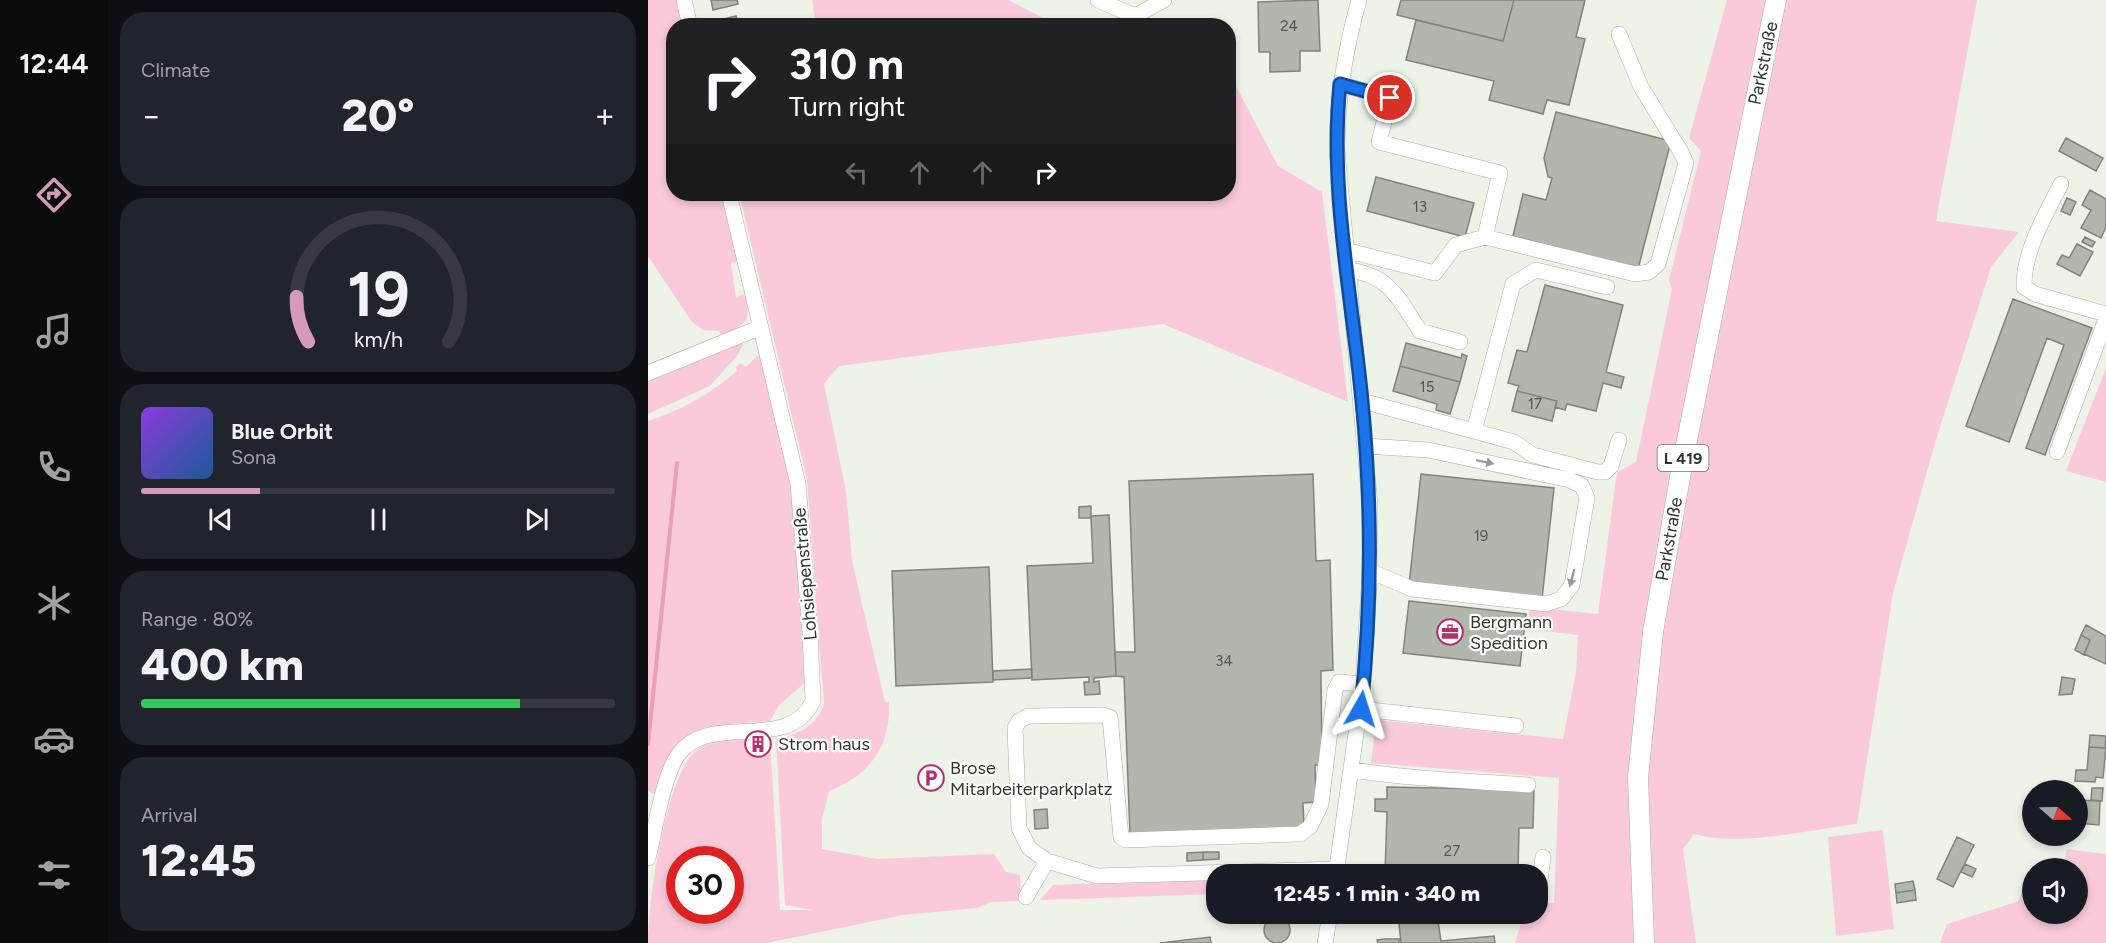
<!DOCTYPE html>
<meta charset="utf-8">
<style>
body{margin:0;font-family:Figtree,sans-serif;background:#20242c;color:#f1f3f6;height:100vh;display:flex;flex-direction:column;font-size:22px;white-space:nowrap}
*{box-sizing:border-box;margin:0}
p{font-size:20px;color:#9ea1a6}
.icon{flex:none;width:33px;height:33px;fill:none;stroke:currentColor;stroke-width:2;stroke-linecap:round;stroke-linejoin:round}
.map{position:relative;flex:1;overflow:hidden}
.details{display:flex;flex-direction:column;gap:12px;padding:12px;background:#0d0f14;width:540px}
.details>*{flex:none}
.top-card{position:absolute;left:18px;top:18px;width:570px;height:183px;border-radius:24px;box-shadow:0 3px 9px #0003;background:#202124;color:#fff;overflow:hidden}
.needle{width:39px;rotate:110deg}
.tools{position:absolute;left:1374px;top:780px;display:grid;gap:12px}
.tools a{display:grid;place-items:center;width:66px;height:66px;border-radius:50%;background:#171b24;box-shadow:0 3px 9px #0003;font-size:30px}
.speed{position:absolute;left:18px;top:846px;display:flex;gap:12px;font-size:30px;font-weight:700;text-align:center}
.speed>*{display:grid;place-content:center;width:78px;height:78px;border-radius:50%;background:#171b24;box-shadow:0 3px 9px #0003;line-height:1}
.speed .limit{border:9px solid #d22;background:#fff;color:#111}
.pin{position:absolute;display:grid;place-items:center;width:51px;height:51px;color:#fff;margin:-26px;border:3px solid #fff;border-radius:50%;box-shadow:0 2px 6px #0007}
.me{position:absolute;width:66px;margin:-33px;rotate:6deg;stroke-linejoin:round;filter:drop-shadow(0 0 4px #0008)}
.turn{display:flex;align-items:center;gap:21px;height:126px;padding:0 24px;font-size:27px}
.turn .icon{width:78px;height:78px;stroke-width:2.5}
.turn b{display:block;font-size:42px;line-height:51px}
.lanes{display:flex;align-items:center;height:57px;padding:0 24px;background:#0003;justify-content:center;gap:30px;direction:ltr}
.lanes .off{opacity:.35}
.big{font-size:45px;font-weight:800;line-height:1.1}
.details .card{flex:1;display:flex;flex-direction:column;justify-content:center;gap:9px;min-width:0;padding:0 21px;border-radius:24px;background:#20242c}
.details .dial{align-items:center;gap:0}
.dial svg{height:156px;overflow:visible;fill:none;stroke:#363941;stroke-width:7;stroke-linecap:round;text-anchor:middle}
.dial text{fill:#f1f3f6;stroke:none}
.song{display:flex;align-items:center;gap:18px}
.cover{width:72px;height:72px;border-radius:9px;background:linear-gradient(135deg,hsl(270 70% 55%),hsl(210 70% 35%))}
.played{height:6px;border-radius:3px;background:linear-gradient(90deg,#d69ab9 25%,#363941 25%)}
.keys{display:flex;justify-content:space-around;direction:ltr}
.heat{display:flex;justify-content:space-between;align-items:center;font-size:33px;direction:ltr}
.charge{height:9px;border-radius:4px;background:linear-gradient(90deg,#34c759 80%,#363941 0)}
.trip{position:absolute;left:558px;top:864px;width:342px;height:60px;border-radius:24px;background:#171b24;box-shadow:0 3px 9px #0003;font-weight:800;line-height:60px;text-align:center}
main{display:flex;flex:1;min-height:0}
.tabs{display:flex;flex-direction:column;width:108px;justify-content:space-around;align-items:center;background:#090b0e;color:#9ea1a6}
.tabs .icon{width:42px;height:42px}
.tabs .selected{color:#d69ab9}
.tabs b{font-size:27px;color:#f1f3f6}
.map>svg:first-child{display:block}
.green{fill:#facadb;fill-rule:evenodd}
.lines{fill:none;stroke-linecap:round;stroke-linejoin:round}
.stream{stroke:#ea9eba;stroke-width:4}
.building{fill:#b2b7ad;stroke:#80847a;stroke-width:1.5}
.minor-casing{stroke:#abb0a5;stroke-width:16}
.major-casing{stroke:#abb0a5;stroke-width:21}
.minor{stroke:#fff;stroke-width:15}
.major{stroke:#fff;stroke-width:20}
.oneway{fill:#999a98}
.route-casing{stroke:#114b97;stroke-width:15}
.route{stroke:#1a73e8;stroke-width:10}
.labels{text-anchor:middle;stroke-width:4.5;stroke-linejoin:round;paint-order:stroke}
.number-label{font-size:15px;fill:#53564f}
.shield{fill:#fdfffa;stroke:#70726d;stroke-width:1.5}
.shield-label{font-size:16px;font-weight:bold;fill:#333530}
.street-label{font-size:18px;fill:#333530;stroke:#fdfffa}
.poi-label{font-size:18px;fill:#333530;stroke:#fdfffa;text-anchor:start}
</style>
<main>
<nav class="tabs">
<b>12:44</b>
<svg class="icon selected" aria-label="directions" viewBox="0 0 24 24"><path d="M12 3l9 9-9 9-9-9zM9 14v-3h6M13 9l2 2-2 2"/></svg>
<svg class="icon" aria-label="music" viewBox="0 0 24 24"><path d="M9 18V5l10-2v13"/><circle cx="6" cy="18" r="3"/><circle cx="16" cy="16" r="3"/></svg>
<svg class="icon" aria-label="phone" viewBox="0 0 24 24"><path d="M5 4h4l2 5-3 2q2 4 5 5l2-3 5 2v4C11 20 4 13 5 4z"/></svg>
<svg class="icon" aria-label="climate" viewBox="0 0 24 24"><path d="M12 3v18M4 7l16 10M4 17L20 7"/></svg>
<svg class="icon" aria-label="car" viewBox="0 0 24 24"><path d="M5 17H2v-5l4-1 3-4h7l3 4 3 1v5h-3M9 17h6M6 11h13"/><circle cx="7" cy="17" r="2"/><circle cx="17" cy="17" r="2"/></svg>
<svg class="icon" aria-label="filters" viewBox="0 0 24 24"><path d="M4 7h16M4 17h16"/><circle cx="9" cy="7" r="2"/><circle cx="15" cy="17" r="2"/></svg>
</nav>
<section class="details">
<div class="card"><p>Climate</p>
<div class="heat"><a>−</a><b class="big">20°</b><a>+</a></div>
</div>
<div class="card dial"><svg viewBox="0 0 100 80">
<path d="M14 69A42 42 0 1 1 86 69"/>
<path d="M14 69A42 42 0 0 1 8 46" stroke="#d69ab9"/>
<text x="50" y="56" font-size="32" font-weight="700">19</text>
<text x="50" y="72" font-size="11">km/h</text>
</svg></div>
<div class="card">
<div class="song"><i class="cover"></i><div><b>Blue Orbit</b><p>Sona</p></div></div>
<div class="played"></div>
<div class="keys"><svg class="icon" aria-label="previous" viewBox="0 0 24 24"><path d="M18 5L8 12l10 7zM5 5v14"/></svg><svg class="icon" aria-label="pause" viewBox="0 0 24 24"><path d="M8 5v14M16 5v14"/></svg><svg class="icon" aria-label="next" viewBox="0 0 24 24"><path d="M6 5l10 7-10 7zM19 5v14"/></svg></div>
</div>
<div class="card"><p>Range · 80%</p><b class="big">400 km</b><div class="charge"></div></div>
<div class="card"><p>Arrival</p><b class="big">12:45</b></div>
</section>
<div class="map">
<svg width="1458" height="943" viewBox="0 0 1458 943">
<rect width="100%" height="100%" fill="#eef3e8"/>
<path class="green" d="M 0,0 L 30,0 L 36,25 L 26,26 L 26,194 L 75,194 L 91,261 L 83,263 L 88,298 L 94,294 L 100,298 L 99,319 L 89,329 L 73,335 L 71,331 L 55,330 L 44,322 L 0,256 Z
M 164,0 L 360,0 L 409,25 L 168,25 Z
M 1079,0 L 1329,0 L 1288,221 L 1371,232 L 1343,267 L 1287,443 L 1245,593 L 1209,824 C 1160,830 1092,847 1046,834 L 1035,849 L 1048,943 L 867,943 L 876,914 L 890,914 L 890,902 L 906,903 L 911,778 L 723,763 L 728,720 L 915,739 L 928,672 L 930,635 L 879,629 L 882,607 L 950,614 L 968,479 L 970,472 L 988,462 L 1024,289 L 1021,280 L 1053,151 L 1041,138 Z
M 581,73 L 630,166 L 674,192 L 700,402 L 515,324 L 191,366 L 176,384 L 198,491 L 204,561 L 237,702 L 241,702 C 243,747 222,775 181,791 L 174,819 L 174,849 L 229,859 L 346,854 L 358,872 L 372,875 L 373,901 L 343,902 L 329,908 L 255,915 L 119,943 L 0,943 C 0,905 18,764 53,747 C 73,737 100,741 122,740 L 132,910 L 165,910 L 137,905 L 128,739 C 151,734 167,727 176,705 L 159,479 L 93,201 L 116,194 L 580,194 ZM 32,860 L 82,860 L 82,910 L 32,910 Z
M 94,340 L 95,345 L 89,356 L 62,386 L 0,414 L 0,379 L 27,371 Z
M 113,352 L 146,490 L 159,681 L 131,705 L 122,721 C 85,725 41,721 20,758 C 14,768 12,783 9,795 L 0,791 L 0,421 C 34,410 62,394 89,371 L 88,367 L 92,363 L 98,367 Z
M 1458,368 L 1458,482 L 1418,471 Z
M 1235,830 L 1246,929 L 1188,936 L 1180,837 Z
M 1419,849 L 1458,854 L 1458,943 L 1292,943 L 1299,924 L 1371,901 L 1377,882 L 1384,883 L 1384,914 L 1430,914 L 1430,868 L 1415,868 Z
M 568,878 L 568,894 L 392,900 L 405,885 Z"/>
<g class="lines">
<path class="stream" d="M 0,744 L 29,463"/>
</g>
<path class="building" d="M 63,0 L 89,0 L 90,4 L 65,10 Z
M 670,0 L 672,51 L 652,51 L 652,71 L 622,72 L 622,52 L 611,52 L 610,2 Z
M 753,0 L 866,0 L 855,41 L 749,15 Z
M 866,0 L 937,0 L 928,37 L 937,39 L 921,105 L 899,100 L 895,114 L 841,100 L 846,81 L 758,60 L 768,20 L 855,41 Z
M 88,16 L 91,26 L 69,26 L 68,21 Z
M 908,112 L 1023,141 L 990,269 L 865,236 L 875,194 L 898,200 L 904,178 L 900,177 L 896,158 Z
M 1418,138 L 1455,158 L 1448,171 L 1411,151 Z
M 728,177 L 826,203 L 817,237 L 719,211 Z
M 1442,190 L 1458,199 L 1458,227 L 1453,238 L 1433,228 L 1443,210 L 1434,205 Z
M 1419,198 L 1428,202 L 1422,215 L 1413,211 Z
M 1437,237 L 1447,242 L 1444,247 L 1434,242 Z
M 1429,244 L 1445,252 L 1432,276 L 1409,264 L 1414,255 L 1421,258 Z
M 897,285 L 975,305 L 958,372 L 976,377 L 973,388 L 955,383 L 948,411 L 919,404 L 917,410 L 907,407 L 909,401 L 869,391 L 871,386 L 860,383 L 869,350 L 879,352 Z
M 1365,299 L 1444,328 L 1397,455 L 1378,448 L 1416,345 L 1399,338 L 1361,442 L 1318,426 Z
M 758,343 L 813,358 L 814,354 L 819,356 L 812,382 L 752,366 Z
M 752,366 L 812,382 L 802,414 L 788,410 L 789,404 L 745,391 Z
M 869,391 L 909,401 L 904,421 L 864,411 Z
M 665,474 L 668,561 L 682,560 L 685,670 L 673,671 L 674,765 L 667,765 L 668,802 L 655,803 L 656,827 L 482,834 L 476,677 L 468,676 L 467,652 L 487,652 L 481,481 Z
M 773,474 L 906,488 L 894,599 L 761,585 Z
M 443,506 L 443,518 L 431,518 L 431,507 Z
M 461,515 L 468,676 L 446,678 L 446,682 L 451,681 L 452,694 L 437,695 L 436,682 L 441,682 L 441,677 L 384,680 L 379,566 L 445,563 L 443,516 Z
M 341,567 L 345,682 L 248,686 L 244,571 Z
M 761,601 L 878,614 L 872,666 L 755,653 Z
M 1438,625 L 1458,636 L 1458,664 L 1436,654 L 1442,640 L 1433,635 Z
M 1433,635 L 1442,640 L 1436,655 L 1427,650 Z
M 384,669 L 384,678 L 345,680 L 345,671 Z
M 1414,677 L 1427,679 L 1424,694 L 1411,695 Z
M 1442,735 L 1458,736 L 1457,748 L 1441,747 Z
M 116,740 L 116,747 L 104,747 L 104,741 Z
M 1441,747 L 1458,748 L 1455,778 L 1448,777 L 1447,782 L 1427,781 L 1428,770 L 1439,770 Z
M 739,787 L 886,790 L 885,828 L 871,828 L 870,874 L 737,874 L 739,812 L 727,811 L 727,799 L 739,799 Z
M 1444,788 L 1455,788 L 1454,801 L 1443,800 Z
M 1430,800 L 1452,801 L 1451,825 L 1430,823 Z
M 399,809 L 400,828 L 387,829 L 386,810 Z
M 1309,837 L 1326,845 L 1305,887 L 1289,879 Z
M 555,852 L 555,860 L 539,861 L 539,853 Z
M 555,852 L 571,852 L 571,859 L 555,860 Z
M 1317,864 L 1328,869 L 1324,877 L 1313,872 Z
M 1265,881 L 1267,890 L 1248,893 L 1247,884 Z
M 1267,890 L 1268,900 L 1249,903 L 1248,893 Z
M 750,914 L 789,914 L 793,941 L 846,936 L 847,943 L 753,943 Z
M616 930a13 13 0 1 1 26 0a13 13 0 1 1-26 0Z
M 562,937 L 563,943 L 512,943 Z
M 738,939 L 751,939 L 751,943 L 730,943 L 729,940 Z"/>
<g class="lines">
<g class="minor-casing">
<path id="minor" d="M 36,0 L 42,26
M 450,0 L 487,16 L 516,0
M 692,84 L 742,98 L 731,142 L 852,173 L 837,237 L 808,245 L 787,273 L 697,250
M 1413,184 C 1398,214 1375,252 1376,287 L 1387,294 L 1458,314
M 837,237 L 987,274 L 1001,272 L 1010,264 L 1038,163 L 1033,152 L 993,87 L 971,34
M 700,270 C 742,275 750,298 772,331 L 812,342
M 0,373 L 113,327
M 714,401 L 826,431 L 865,284 L 888,270 L 959,287
M 826,431 L 866,442 L 885,455 L 950,472 L 957,472 L 963,466 L 971,440
M 718,446 L 780,450 L 922,480 L 934,486 L 939,498 L 924,585 L 913,599 L 898,604 L 764,589 L 722,571
M 1409,452 L 1458,319
M 713,709 L 868,726
M 705,770 C 763,779 821,781 880,785
M 0,858 C 7,831 15,776 30,755 C 62,710 140,755 165,701 L 162,632 L 150,484 L 81,194
M 689,869 L 449,876 L 399,861 L 381,848 L 371,828 L 367,728 L 371,721 L 380,716 L 456,715 L 462,717 L 473,837 L 478,840 L 652,834 L 662,827 L 673,804 L 687,690 L 691,682 L 715,684
M 688,874 L 715,684 L 722,571 L 722,504 L 689,150 C 689,98 697,50 711,0
M 890,896 L 895,857
M 378,897 L 399,861
M 677,943 L 682,914"/>
</g>
<g class="major-casing">
<path id="major" d="M 996,943 L 990,777 L 1005,632 L 1035,460 L 1128,0"/>
</g>
<use href="#minor" class="minor"/>
<use href="#major" class="major"/>
</g>
<defs><path id="oneway-solid" d="M-6-.8H1V-3.2L6.5 0L1 3.2V.8H-6Z" transform="scale(1.5)"/></defs>
<g class="oneway">
<use href="#oneway-solid" transform="translate(837 462) rotate(12)"/>
<use href="#oneway-solid" transform="translate(924 578) rotate(105)"/>
</g>
<g class="lines">
<g class="route-casing">
<path id="route" d="M 713,709 C 724,606 724,503 714,401 C 704,296 681,190 692,84 L 742,98"/>
</g>
<use href="#route" class="route"/>
</g>
<defs>
<g id="office-ring" transform="scale(1.35)"><circle r="9.5" fill="#fdfffa" stroke="#b62e6f" stroke-width="1.5"/><path d="M-6-3h4V-5.5h4V-3h4V5H-6ZM-1-4.5V-3h2v-1.5ZM-6 0V1H6V0Z" fill="#b62e6f"/></g>
<g id="building-ring" transform="scale(1.35)"><circle r="9.5" fill="#fdfffa" stroke="#b62e6f" stroke-width="1.5"/><path d="M-4-6H4V6H1V3H-1V6H-4ZM-2.5-4.3h1.7v1.8h-1.7ZM.8-4.3h1.7v1.8H.8ZM-2.5-1h1.7V.8h-1.7ZM.8-1h1.7V.8H.8Z" fill="#b62e6f"/></g>
<g id="parking-ring" transform="scale(1.35)"><circle r="9.5" fill="#fdfffa" stroke="#b62e6f" stroke-width="1.5"/><path d="M-3.5-5.5H1a3.5 3.5 0 0 1 0 7H-1V5.5H-3.5ZM-1-3.4V-.6H.8a1.4 1.4 0 0 0 0-2.8Z" fill="#b62e6f"/></g>
</defs>
<g fill-rule="evenodd">
<use href="#office-ring" x="802" y="632"/>
<use href="#building-ring" x="110" y="744"/>
<use href="#parking-ring" x="283" y="778"/>
</g>
<g class="labels">
<g class="number-label">
<text x="641" y="31">24</text>
<text x="772" y="212">13</text>
<text x="779" y="392">15</text>
<text x="887" y="409">17</text>
<text x="833" y="541">19</text>
<text x="576" y="666">34</text>
<text x="804" y="856">27</text>
</g>
<rect class="shield" x="1009.5" y="445" width="51" height="26" rx="4.5"/>
<g class="shield-label">
<text x="1035" y="464">L 419</text>
</g>
<g class="street-label">
<text transform="translate(1115 63) rotate(-78)" y="6">Parkstraße</text>
<text transform="translate(1021 539) rotate(-80)" y="6">Parkstraße</text>
<text transform="translate(157 574) rotate(-95)" y="6">Lohsiepenstraße</text>
</g>
<g class="poi-label">
<text x="822" y="628">Bergmann<tspan x="822" dy="21">Spedition</tspan></text>
<text x="130" y="750">Strom haus</text>
<text x="302" y="774">Brose<tspan x="302" dy="21">Mitarbeiterparkplatz</tspan></text>
</g>
</g>
</svg>
<div class="tools">
<a><svg class="needle" viewBox="-14 -14 28 28"><path d="M0-13l5 13h-10z" fill="#e53935"/><path d="M0 13l5-13h-10z" fill="#9ea1a6"/></svg></a>
<a><svg class="icon" aria-label="sound" viewBox="0 0 24 24"><path d="M4 9h4l5-4v14l-5-4H4zM17 9q2 3 0 6"/></svg></a>
</div>
<div class="speed"><div class="limit">30</div></div>
<div class="pin" style="left:742px;top:98px;background:#d93025"><svg class="icon" aria-label="arrive" viewBox="0 0 24 24"><path d="M6 21V4h12l-3 4 3 4H6"/></svg></div>
<svg class="me" style="left:713px;top:709px" viewBox="-20 -20 40 40"><path d="M0-17L14 15 0 8-14 15z" fill="#1a73e8" stroke="#fff" stroke-width="4"/></svg>
<div class="trip">12:45 · 1 min · 340 m</div>
<div class="top-card">
<div class="turn"><svg class="icon" aria-label="right" viewBox="0 0 24 24"><path d="M7 20v-9h11M14 6l5 5-5 5"/></svg><div><b>310 m</b>Turn right</div></div>
<div class="lanes"><svg class="icon off" aria-label="left" viewBox="0 0 24 24"><path d="M17 20v-9H6M10 6l-5 5 5 5"/></svg><svg class="icon off" aria-label="ahead" viewBox="0 0 24 24"><path d="M12 20V5M6 11l6-6 6 6"/></svg><svg class="icon off" aria-label="ahead" viewBox="0 0 24 24"><path d="M12 20V5M6 11l6-6 6 6"/></svg><svg class="icon" aria-label="right" viewBox="0 0 24 24"><path d="M7 20v-9h11M14 6l5 5-5 5"/></svg></div>
</div>
</div>
</main>
